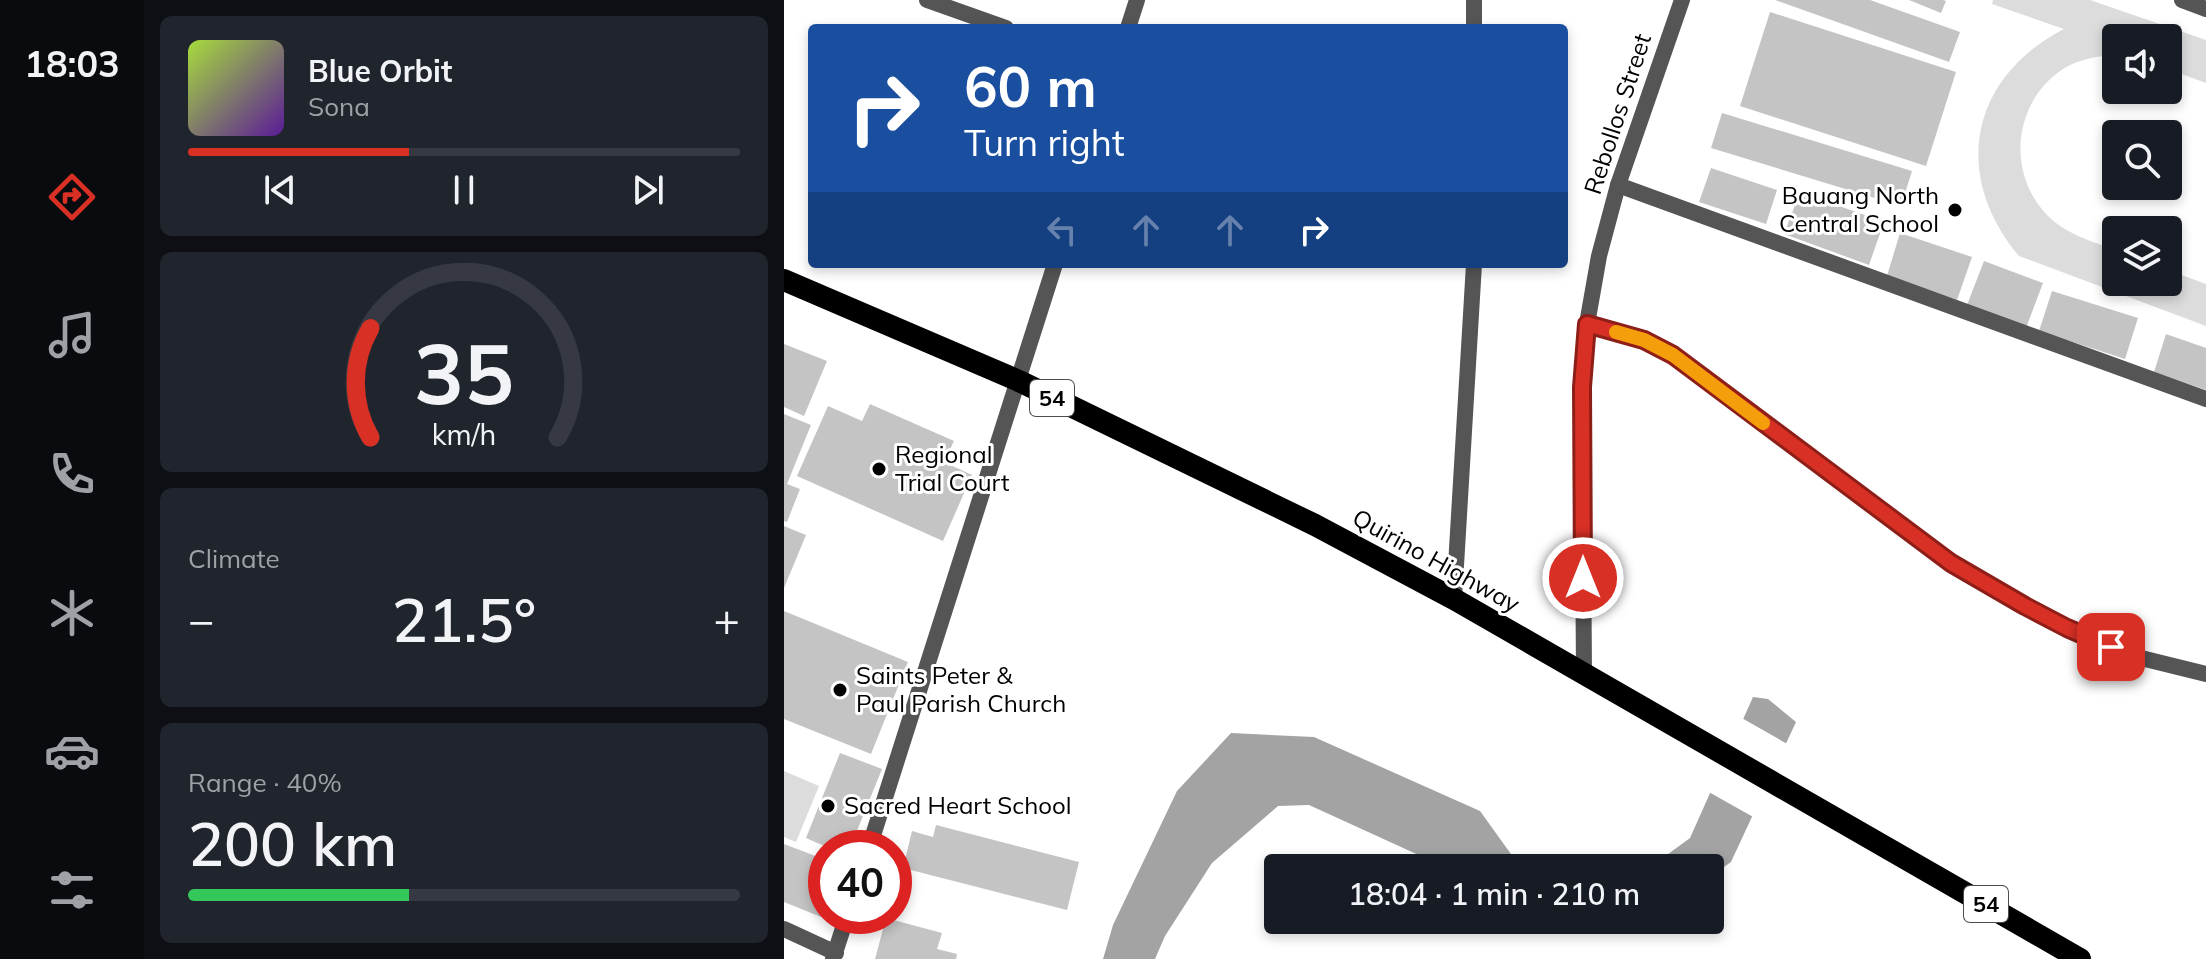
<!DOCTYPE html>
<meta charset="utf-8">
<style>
body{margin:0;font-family:Mulish,sans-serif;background:#20242c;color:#f1f3f6;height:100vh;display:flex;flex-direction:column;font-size:30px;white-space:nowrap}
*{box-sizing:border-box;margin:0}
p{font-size:26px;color:#9ea1a6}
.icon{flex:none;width:44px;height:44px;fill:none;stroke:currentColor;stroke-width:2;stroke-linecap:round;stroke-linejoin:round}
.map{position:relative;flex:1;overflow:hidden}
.panel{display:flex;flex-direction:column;gap:16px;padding:16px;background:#0d0f14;width:640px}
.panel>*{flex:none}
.top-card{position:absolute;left:24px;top:24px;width:760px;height:244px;border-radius:8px;box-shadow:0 4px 12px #0003;background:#1a4fa0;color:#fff;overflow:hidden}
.buttons{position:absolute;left:1318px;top:24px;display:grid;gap:16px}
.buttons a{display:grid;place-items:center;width:80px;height:80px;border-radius:8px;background:#171b24;box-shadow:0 4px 12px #0003;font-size:40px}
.speed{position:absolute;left:24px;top:830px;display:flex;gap:16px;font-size:40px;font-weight:700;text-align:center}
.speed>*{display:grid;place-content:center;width:104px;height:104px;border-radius:50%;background:#171b24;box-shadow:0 4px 12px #0003;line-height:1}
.speed .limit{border:12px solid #d22;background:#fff;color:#111}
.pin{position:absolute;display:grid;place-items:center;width:68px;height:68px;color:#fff;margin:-34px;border-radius:16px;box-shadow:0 4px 12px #0006}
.me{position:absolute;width:88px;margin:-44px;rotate:0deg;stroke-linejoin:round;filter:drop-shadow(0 0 6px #0008)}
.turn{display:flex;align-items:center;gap:28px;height:168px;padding:0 24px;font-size:36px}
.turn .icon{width:104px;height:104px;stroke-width:2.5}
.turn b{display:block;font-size:56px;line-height:68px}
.lanes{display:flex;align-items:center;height:76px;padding:0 24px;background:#0003;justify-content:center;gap:40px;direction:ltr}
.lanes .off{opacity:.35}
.big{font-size:60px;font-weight:600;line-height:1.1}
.panel .card{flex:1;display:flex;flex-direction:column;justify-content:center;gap:12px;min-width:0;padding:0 28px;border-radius:12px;background:#20242c}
.panel .dial{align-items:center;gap:0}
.dial svg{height:208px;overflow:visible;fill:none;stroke:#363941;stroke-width:7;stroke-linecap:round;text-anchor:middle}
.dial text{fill:#f1f3f6;stroke:none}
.song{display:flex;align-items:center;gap:24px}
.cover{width:96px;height:96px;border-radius:12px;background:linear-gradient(135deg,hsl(80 70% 55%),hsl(270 70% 35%))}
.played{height:8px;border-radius:4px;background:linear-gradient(90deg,#d93025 40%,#363941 40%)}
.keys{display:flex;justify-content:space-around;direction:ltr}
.heat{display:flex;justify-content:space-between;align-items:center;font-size:44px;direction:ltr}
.charge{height:12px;border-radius:6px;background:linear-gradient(90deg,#34c759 40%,#363941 0)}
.trip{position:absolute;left:480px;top:854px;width:460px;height:80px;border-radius:8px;background:#171b24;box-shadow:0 4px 12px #0003;font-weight:600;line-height:80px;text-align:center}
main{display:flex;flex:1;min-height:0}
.tab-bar{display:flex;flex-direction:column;width:144px;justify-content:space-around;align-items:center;background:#090b0e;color:#9ea1a6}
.tab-bar .icon{width:56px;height:56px}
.tab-bar .on{color:#d93025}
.tab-bar b{font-size:36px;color:#f1f3f6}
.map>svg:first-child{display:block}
.green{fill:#dcdcdc}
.water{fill:#a3a3a3}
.pier{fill:#fff}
.building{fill:#c4c4c4}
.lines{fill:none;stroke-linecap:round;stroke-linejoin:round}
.service{stroke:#555;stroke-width:16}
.minor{stroke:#555;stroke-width:16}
.tertiary{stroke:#555;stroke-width:16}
.trunk{stroke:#000;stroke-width:22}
.route-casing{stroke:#8d1f18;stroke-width:20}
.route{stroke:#d93025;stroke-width:14}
.slow{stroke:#f59e0b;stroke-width:14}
.poi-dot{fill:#000;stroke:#fff;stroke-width:3}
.labels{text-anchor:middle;stroke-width:6;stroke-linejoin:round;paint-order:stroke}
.shield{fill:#fff;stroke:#4c4c4c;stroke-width:2}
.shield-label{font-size:22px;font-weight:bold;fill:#000}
.street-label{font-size:24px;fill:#000;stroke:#fff}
.poi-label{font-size:24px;fill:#000;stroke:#fff;text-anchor:start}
</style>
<main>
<nav class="tab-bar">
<b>18:03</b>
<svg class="icon on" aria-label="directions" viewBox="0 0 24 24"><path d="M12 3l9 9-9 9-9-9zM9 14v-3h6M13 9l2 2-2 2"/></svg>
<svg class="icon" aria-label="music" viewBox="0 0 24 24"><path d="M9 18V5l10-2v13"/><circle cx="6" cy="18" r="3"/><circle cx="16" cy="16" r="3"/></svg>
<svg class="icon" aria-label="phone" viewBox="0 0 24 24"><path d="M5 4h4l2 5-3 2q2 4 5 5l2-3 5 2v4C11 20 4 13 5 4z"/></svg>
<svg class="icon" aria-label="climate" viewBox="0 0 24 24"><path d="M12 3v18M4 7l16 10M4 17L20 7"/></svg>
<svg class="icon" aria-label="car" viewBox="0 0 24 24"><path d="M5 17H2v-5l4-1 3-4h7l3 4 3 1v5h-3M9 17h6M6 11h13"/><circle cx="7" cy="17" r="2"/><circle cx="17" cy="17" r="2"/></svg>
<svg class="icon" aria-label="filters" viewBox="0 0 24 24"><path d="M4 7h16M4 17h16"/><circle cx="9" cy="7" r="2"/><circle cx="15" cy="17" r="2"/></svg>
</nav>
<section class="panel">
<div class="card">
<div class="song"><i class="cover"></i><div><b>Blue Orbit</b><p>Sona</p></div></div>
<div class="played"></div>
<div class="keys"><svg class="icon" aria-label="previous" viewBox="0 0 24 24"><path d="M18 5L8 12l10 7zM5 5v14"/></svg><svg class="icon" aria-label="pause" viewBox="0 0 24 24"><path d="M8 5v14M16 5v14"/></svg><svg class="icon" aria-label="next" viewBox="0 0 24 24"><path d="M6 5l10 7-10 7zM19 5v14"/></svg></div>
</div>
<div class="card dial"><svg viewBox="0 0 100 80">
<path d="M14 69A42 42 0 1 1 86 69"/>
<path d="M14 69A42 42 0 0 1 14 27" stroke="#d93025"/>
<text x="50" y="56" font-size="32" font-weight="700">35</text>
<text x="50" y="72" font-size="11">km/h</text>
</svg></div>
<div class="card"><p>Climate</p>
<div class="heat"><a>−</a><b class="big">21.5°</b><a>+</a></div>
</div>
<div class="card"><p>Range · 40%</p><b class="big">200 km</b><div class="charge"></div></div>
</section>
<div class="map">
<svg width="1422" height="959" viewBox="0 0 1422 959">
<rect width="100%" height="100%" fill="#fff"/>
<path class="green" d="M 1209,0 L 1306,0 L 1422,40 L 1422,83 L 1384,69 L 1384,38 L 1332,38 L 1332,55 C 1313,56 1295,59 1279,69 C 1230,101 1222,171 1262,214 C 1281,234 1307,241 1332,250 L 1332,282 L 1384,282 L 1384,270 L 1422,284 L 1422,326 L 1235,256 C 1167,175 1186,77 1280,29 L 1208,4 Z
M 0,771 L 35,786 L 12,842 L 0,837 Z"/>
<path class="water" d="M 969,697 L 984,699 L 1012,722 L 947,862 L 926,877 L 926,868 L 865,868 L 906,838 Z
M 447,733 L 530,737 L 696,811 L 737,868 L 663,868 L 525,805 L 494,806 L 428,863 L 381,936 L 371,959 L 319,959 L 329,925 L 393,791 Z
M 763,920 L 844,920 C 816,929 789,935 763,920 Z"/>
<path class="pier" d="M 956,717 L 1005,745 L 971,818 L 923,791 Z"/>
<path class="building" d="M 991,0 L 1086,0 L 1176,32 L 1165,62 Z
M 1125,0 L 1159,0 L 1162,1 L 1157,13 Z
M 986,12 L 1172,72 L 1142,166 L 956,106 Z
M 938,113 L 1128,171 L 1117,206 L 927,148 Z
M 927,168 L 993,190 L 982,224 L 915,202 Z
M 1016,192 L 1100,222 L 1085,265 L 1000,234 Z
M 1116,233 L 1188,257 L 1173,300 L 1103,276 Z
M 1200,261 L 1259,283 L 1242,328 L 1183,305 Z
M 1268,291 L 1354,318 L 1341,359 L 1255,331 Z
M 1382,334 L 1422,348 L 1422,390 L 1370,372 Z
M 0,344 L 43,361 L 20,416 L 0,407 Z
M 86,404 L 170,441 L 160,462 L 188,475 L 159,541 L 13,476 L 44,406 L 78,421 Z
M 0,414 L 27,425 L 3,484 L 16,489 L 3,522 L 0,521 Z
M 0,526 L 22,535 L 0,588 Z
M 0,611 L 124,662 L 87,754 L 0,719 Z
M 56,753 L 98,769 L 66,848 L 45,848 L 22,838 Z
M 152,825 L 295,862 L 283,910 L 119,868 L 128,831 L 149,837 Z
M 0,844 L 42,860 L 42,903 L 37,917 L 0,902 Z
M 102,918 L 158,933 L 153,949 L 173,954 L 172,959 L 91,959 Z"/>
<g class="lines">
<path class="service" d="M 1398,0 L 1422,9"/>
<path class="minor" d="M 143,0 L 222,28
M 344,28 L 353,0
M 690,28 L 690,0
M 834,185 L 1422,399
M 803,324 L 860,340 L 889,355 L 1167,563 L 1220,595 L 1283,628 L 1349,656 L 1422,674
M 670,599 L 690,264
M 85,848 L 271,264
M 0,929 L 52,953
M 49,959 L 63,916"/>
<path class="tertiary" d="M 800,674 L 798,387 L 803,324 L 815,256 L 834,185 L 898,0"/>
<path class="trunk" d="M 0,280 L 235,381 L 531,525 L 670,599 L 1296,959"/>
</g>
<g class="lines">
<g class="route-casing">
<path id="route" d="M 799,578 L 798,387 L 803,324 L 860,340 L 889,355 L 1167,563 L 1241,606 L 1283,628 L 1327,647"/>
</g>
<use href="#route" class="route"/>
<path class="slow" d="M 832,332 L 860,340 L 889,355 L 979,423"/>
</g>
<g class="poi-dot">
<circle cx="1171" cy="210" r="8"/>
<circle cx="95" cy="469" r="8"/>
<circle cx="56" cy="690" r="8"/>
<circle cx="44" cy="806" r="8"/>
</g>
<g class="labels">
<g class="shield">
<rect x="246" y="380" width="44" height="36" rx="6"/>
<rect x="1180" y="886" width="44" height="36" rx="6"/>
</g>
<g class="shield-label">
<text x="268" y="406">54</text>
<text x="1202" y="912">54</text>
</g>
<g class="street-label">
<text transform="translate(834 114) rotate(-72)" y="8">Rebollos Street</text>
<text transform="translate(652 561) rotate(29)" y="8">Quirino Highway</text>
</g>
<g class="poi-label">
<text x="1155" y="204" text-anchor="end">Bauang North<tspan x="1155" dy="28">Central School</tspan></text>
<text x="111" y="463">Regional<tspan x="111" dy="28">Trial Court</tspan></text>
<text x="72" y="684">Saints Peter &amp;<tspan x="72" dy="28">Paul Parish Church</tspan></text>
<text x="60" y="814">Sacred Heart School</text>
</g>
</g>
</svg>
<div class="buttons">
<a><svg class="icon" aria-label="sound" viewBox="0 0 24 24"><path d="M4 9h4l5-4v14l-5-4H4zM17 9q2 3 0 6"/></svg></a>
<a><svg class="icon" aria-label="search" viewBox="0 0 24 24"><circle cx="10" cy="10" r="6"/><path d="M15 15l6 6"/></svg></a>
<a><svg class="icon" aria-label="layers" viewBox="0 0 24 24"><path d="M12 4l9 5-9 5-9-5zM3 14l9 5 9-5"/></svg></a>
</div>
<div class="speed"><div class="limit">40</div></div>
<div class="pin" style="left:1327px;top:647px;background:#d93025"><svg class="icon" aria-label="arrive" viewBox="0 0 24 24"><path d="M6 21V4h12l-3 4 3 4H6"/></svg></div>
<svg class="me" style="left:799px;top:578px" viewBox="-20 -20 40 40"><circle r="17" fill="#d93025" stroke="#fff" stroke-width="3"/><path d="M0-11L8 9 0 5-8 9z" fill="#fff"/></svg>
<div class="trip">18:04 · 1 min · 210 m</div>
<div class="top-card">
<div class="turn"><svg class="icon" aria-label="right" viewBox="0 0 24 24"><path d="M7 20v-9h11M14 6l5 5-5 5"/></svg><div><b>60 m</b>Turn right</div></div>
<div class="lanes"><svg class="icon off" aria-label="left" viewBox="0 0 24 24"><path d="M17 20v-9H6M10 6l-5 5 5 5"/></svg><svg class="icon off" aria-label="ahead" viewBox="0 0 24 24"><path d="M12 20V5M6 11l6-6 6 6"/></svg><svg class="icon off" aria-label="ahead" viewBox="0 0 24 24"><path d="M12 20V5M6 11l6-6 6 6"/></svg><svg class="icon" aria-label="right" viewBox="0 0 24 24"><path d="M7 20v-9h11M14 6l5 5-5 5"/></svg></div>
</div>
</div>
</main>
